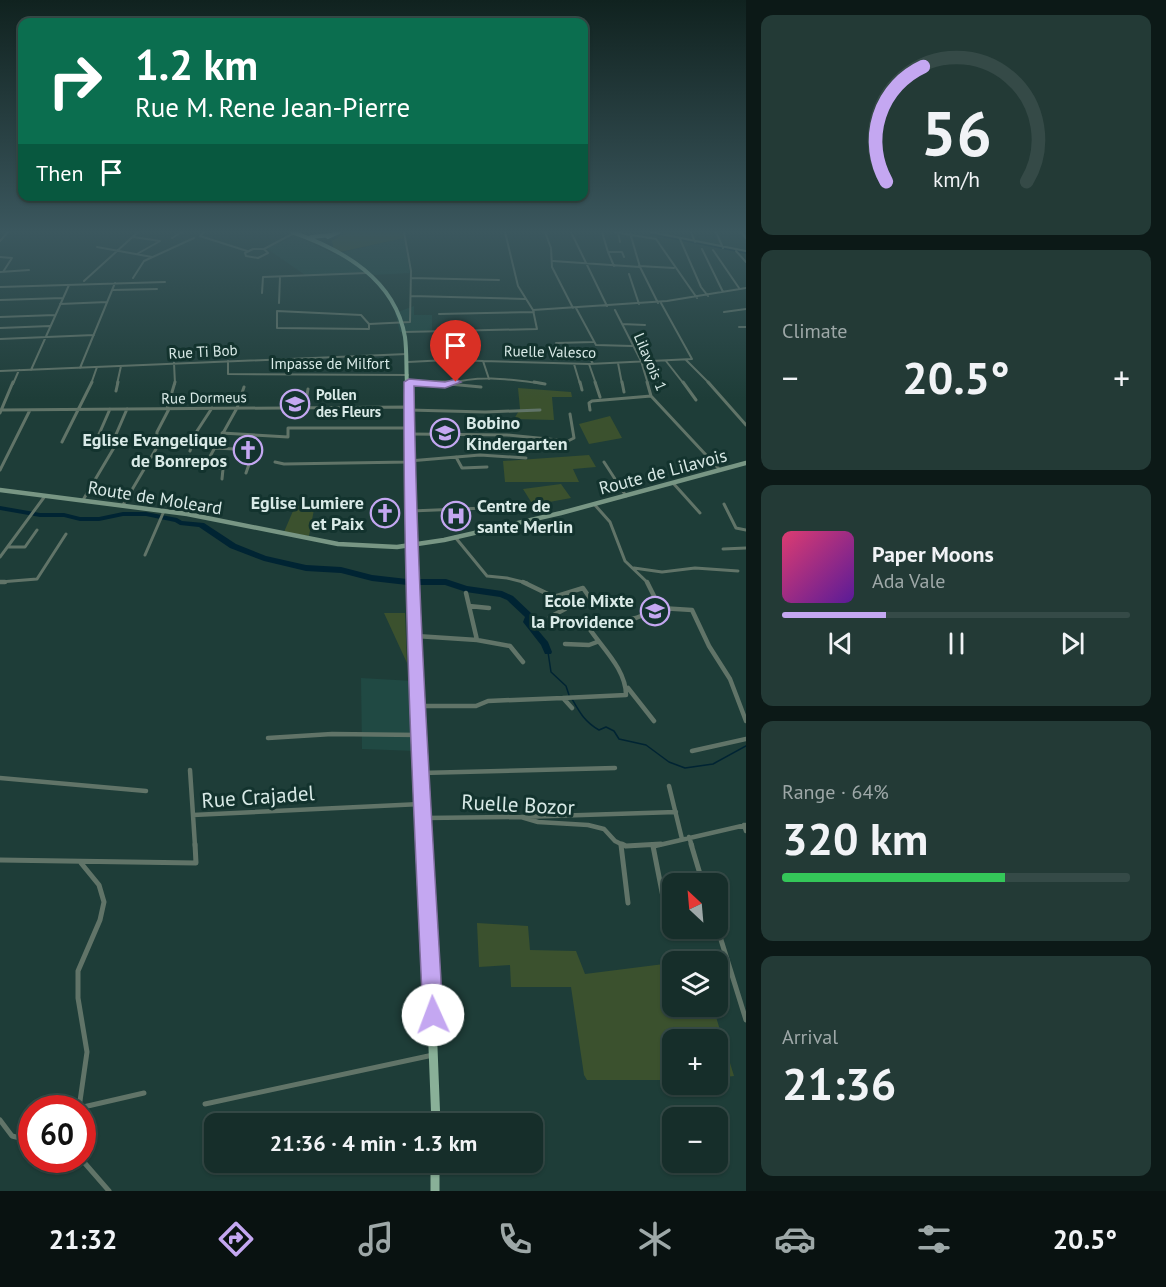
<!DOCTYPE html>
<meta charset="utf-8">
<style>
body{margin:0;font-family:"PT Sans",sans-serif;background:#233a36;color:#f1f3f6;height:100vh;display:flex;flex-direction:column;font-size:22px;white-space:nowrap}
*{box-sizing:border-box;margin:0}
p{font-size:20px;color:#9ea8a8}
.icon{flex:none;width:33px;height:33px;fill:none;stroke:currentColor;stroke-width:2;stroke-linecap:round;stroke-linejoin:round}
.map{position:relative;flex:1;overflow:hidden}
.panel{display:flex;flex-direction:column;gap:15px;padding:15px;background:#0c1917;width:420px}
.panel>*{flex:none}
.guide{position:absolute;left:18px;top:18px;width:570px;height:183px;border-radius:12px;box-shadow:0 2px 4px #0004,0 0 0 2px #354a47;background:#0b6e4f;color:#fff;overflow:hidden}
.needle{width:39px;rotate:334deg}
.tools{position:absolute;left:662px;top:873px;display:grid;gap:12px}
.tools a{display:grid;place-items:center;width:66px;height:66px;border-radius:12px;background:#162e2a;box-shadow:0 2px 4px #0004,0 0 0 2px #354a47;font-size:30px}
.speed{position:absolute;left:18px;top:1095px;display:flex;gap:12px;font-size:30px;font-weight:700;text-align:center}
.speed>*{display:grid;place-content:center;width:78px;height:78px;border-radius:50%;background:#162e2a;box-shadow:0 2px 4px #0004,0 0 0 2px #354a47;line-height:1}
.speed .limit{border:9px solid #d22;background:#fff;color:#111}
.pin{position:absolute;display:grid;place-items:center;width:51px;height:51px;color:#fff;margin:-62px -26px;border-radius:50% 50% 50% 0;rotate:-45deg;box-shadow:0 0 6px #0007}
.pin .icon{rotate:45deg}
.me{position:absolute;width:66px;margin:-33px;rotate:358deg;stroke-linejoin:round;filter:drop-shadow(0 0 4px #0008)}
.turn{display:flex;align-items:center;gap:21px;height:126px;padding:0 18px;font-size:27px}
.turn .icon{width:78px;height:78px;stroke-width:2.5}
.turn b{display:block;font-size:42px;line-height:51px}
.then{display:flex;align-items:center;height:57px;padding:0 18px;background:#0003;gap:12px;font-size:22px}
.big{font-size:45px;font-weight:800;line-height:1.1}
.panel .widget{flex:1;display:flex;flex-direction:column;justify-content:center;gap:9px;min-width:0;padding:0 21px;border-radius:12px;background:#233a36}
.panel .dial{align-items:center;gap:0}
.dial svg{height:156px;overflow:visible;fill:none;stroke:#354a47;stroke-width:7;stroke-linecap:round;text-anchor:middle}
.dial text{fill:#f1f3f6;stroke:none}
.song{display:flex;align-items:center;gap:18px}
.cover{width:72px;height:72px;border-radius:9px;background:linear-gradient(135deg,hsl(340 70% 55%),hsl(270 70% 35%))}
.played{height:6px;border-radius:3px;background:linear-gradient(90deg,#c4a7f1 30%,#354a47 30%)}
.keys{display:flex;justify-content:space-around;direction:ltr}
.heat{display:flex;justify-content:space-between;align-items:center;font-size:33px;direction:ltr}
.charge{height:9px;border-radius:4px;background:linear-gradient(90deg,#34c759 64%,#354a47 0)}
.trip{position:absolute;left:204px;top:1113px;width:339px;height:60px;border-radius:12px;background:#162e2a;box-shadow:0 2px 4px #0004,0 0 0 2px #354a47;font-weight:800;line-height:60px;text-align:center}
.tabs{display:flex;height:96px;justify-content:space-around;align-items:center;background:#091211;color:#9ea8a8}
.tabs .icon{width:42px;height:42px}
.tabs .selected{color:#c4a7f1}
.tabs b{font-size:27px;color:#f1f3f6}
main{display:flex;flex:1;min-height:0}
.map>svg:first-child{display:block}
.built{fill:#204943}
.green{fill:#3b512e}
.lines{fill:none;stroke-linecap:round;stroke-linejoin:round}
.stream{stroke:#002433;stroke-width:1.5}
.river{fill:#002433;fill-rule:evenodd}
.street-far3{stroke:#617468;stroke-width:2}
.street-far2{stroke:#617468;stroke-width:3}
.street-far1{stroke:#617468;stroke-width:4.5}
.street{stroke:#617468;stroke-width:5}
.secondary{stroke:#789684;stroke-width:4.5}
.primary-far3{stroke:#89b098;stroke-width:4}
.primary-far2{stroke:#89b098;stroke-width:5}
.primary-far1{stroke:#89b098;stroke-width:7}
.primary{stroke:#89b098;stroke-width:9}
.route{fill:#c4a7f1;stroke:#7f6d9d;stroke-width:1.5}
.labels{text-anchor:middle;stroke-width:6;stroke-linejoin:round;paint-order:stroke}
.far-street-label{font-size:15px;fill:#d9eae7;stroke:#13332e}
.far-poi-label{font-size:15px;font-weight:bold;fill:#d9eae7;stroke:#13332e;text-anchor:start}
.poi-label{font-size:18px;font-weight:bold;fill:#d9eae7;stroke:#13332e;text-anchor:end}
.street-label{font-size:18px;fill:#d9eae7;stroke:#13332e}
.near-street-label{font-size:21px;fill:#d9eae7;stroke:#13332e}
</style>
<main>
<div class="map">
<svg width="746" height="1191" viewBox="0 0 746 1191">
<rect width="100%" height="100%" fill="#1e3d38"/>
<path class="built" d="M 297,236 L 334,254 L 404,238 L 410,273 L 374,275 L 370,272 L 305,275 L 266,248 Z
M 414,306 L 414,315 L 432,315 L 432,330 L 400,332 L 395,313 Z
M 361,678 L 413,681 L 416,751 L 362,749 Z"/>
<path class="green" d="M 346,232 L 402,232 L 404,238 L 340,252 L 333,247 L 332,241 Z
M 518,388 L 571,392 L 572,397 L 552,397 L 554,420 L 514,419 L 520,409 Z
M 610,416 L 622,438 L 589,444 L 579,424 Z
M 589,455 L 596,467 L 573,469 L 579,482 L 505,482 L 503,461 Z
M 561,484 L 571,498 L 533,505 L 523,489 Z
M 296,504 L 315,504 L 309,536 L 284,532 Z
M 384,613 L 405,613 L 407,663 Z
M 477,923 L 528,926 L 530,950 L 576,951 L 585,974 L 672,963 L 672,1006 L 713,1007 L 734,1076 L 717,1078 L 717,1040 L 672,1040 L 672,1080 L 587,1080 L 584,1075 L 571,987 L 511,987 L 510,965 L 479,967 Z"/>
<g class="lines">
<path class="stream" d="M 650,234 L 746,253
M 548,652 L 551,672 L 566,686 L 569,695
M 572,699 C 580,713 585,722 599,730 L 606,727 L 614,731 L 619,739 L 646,745 L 669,762 L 685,768 L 713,764 L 746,746"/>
<path class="river" d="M 0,506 L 40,513 L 64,513 L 80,517 L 99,517 L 123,512 L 146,512 L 177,518 L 182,521 L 204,523 L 236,544 L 266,556 L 306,565 L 341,567 L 372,575 L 407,579 L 446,579 L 467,586 L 502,591 L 513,596 L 532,614 L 533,616 L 531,622 L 548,642 L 552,652 L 551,654 L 545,654 L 541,645 L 523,622 L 525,617 L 507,600 L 500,597 L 466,592 L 445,585 L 407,585 L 372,581 L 341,573 L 306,571 L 264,561 L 230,548 L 199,527 L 180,525 L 175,522 L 146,516 L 123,516 L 99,521 L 80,521 L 64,517 L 40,517 L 0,510 Z"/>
<path class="street-far3" d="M 205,232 L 200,236 L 247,251
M 545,232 L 551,248 L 552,267 L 573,308
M 571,232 L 607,306
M 602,232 L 608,252 L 622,252 L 624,257
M 614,232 L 656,239 L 697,298
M 618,232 L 620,242
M 651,232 L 746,251
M 691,232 L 695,242
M 716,232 L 723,248
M 741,232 L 746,238
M 630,233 L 640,267 L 658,303
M 133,237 L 160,241 L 137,254
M 172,238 L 182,232
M 680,239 L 701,287 L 708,296
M 0,241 L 8,232
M 97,247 L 152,257
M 253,249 L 264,249 L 268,253 L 258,258 L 246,256 L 245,253 Z
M 264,249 L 294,233
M 702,249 L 723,292
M 713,250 L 739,288
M 736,251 L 746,262
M 608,252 L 614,266
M 0,257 L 12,258 L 3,272
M 553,261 L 640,267
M 639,266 L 674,268
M 0,272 L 29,270
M 629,274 L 639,304
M 133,278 L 144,261 L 194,238
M 411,278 L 499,280
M 84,281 L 138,232
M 0,287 L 165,282
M 112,290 L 157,289
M 262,293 L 263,277 L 367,273
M 411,296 L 525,299
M 0,300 L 63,298
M 279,303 L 280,277
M 60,304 L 107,302
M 576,308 L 596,345 L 632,346
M 533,310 L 667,301 L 746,288
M 615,310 L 641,361 L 648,384
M 277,311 L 361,315 L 369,324 L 369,329 L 277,328 Z
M 724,312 L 746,309
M 439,314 L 534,312
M 0,317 L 55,315
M 369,324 L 410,322 L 411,271 L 404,232
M 622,324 L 645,325
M 739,327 L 746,327
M 0,328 L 50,326
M 404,332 L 537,329 L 533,310 L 518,286 L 505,232
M 0,339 L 94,335
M 556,343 L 593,342
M 585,349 L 593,364
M 686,360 L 710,384
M 228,361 L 228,374 L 408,375
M 483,361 L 489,379
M 666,361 L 684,384
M 408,362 L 447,360 L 589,364 L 692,359 L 661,303
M 174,363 L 175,384
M 618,363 L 622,384
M 574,364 L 580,384
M 589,364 L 596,384
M 80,368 L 115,283
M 31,370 L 69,285
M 0,371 L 407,354
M 409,382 L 449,384
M 13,384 L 19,370
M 91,384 L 97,367
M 117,384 L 121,366
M 449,384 C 481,374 513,380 545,384"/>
<path class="street-far2" d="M 419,382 L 454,382
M 534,382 L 545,384
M 580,382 L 582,390
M 595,382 L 600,397
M 622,382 L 624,392
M 647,382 L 651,396 L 720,470
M 683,382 L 696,400
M 708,382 L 746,425
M 449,384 L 481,387
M 116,391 L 118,382
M 305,407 L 308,389
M 110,409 L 96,441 L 100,446 L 111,446
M 167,409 L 175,382
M 0,410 L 409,407
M 409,410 L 485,412 L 540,410
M 590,410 L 589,403 L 592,401 L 651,396
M 0,413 L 13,382
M 222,433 L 288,437 L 288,428 L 408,428
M 410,434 L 507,435 L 568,441 L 574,438 L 570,414
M 62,442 L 92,382
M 215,448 L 254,450 L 246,473
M 190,451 L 197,431 L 212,408
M 456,457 L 462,468 L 487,467
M 409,461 L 480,455 L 526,458
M 275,462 L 284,464 L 409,462
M 604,462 L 626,496
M 0,470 L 30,410
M 222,479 L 223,469 L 212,465 L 208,460 L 237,408 L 244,387
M 673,483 L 700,513
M 83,500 L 115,446 L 111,446 L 127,409
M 594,504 L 610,522 L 625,561 L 648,583
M 724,504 L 736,528 L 746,530
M 123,505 L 156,449 L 157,432 L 169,409
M 411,511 L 510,507
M 455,537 L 487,576 L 507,578 L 527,583
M 8,547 L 25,547 L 37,530
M 723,549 L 746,548
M 145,555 L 164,511
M 0,557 L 45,496
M 634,568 L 662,572 L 695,568 L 738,571
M 0,582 L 37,579 L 66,534"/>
<path class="street-far1" d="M 0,582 L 5,582
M 523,582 L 554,597 L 583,588 L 590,598
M 647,582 L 660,608 L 692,610 L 709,646 L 730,679 L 746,721
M 466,593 L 477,640
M 469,606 L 489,608
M 550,617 L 565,609 L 554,597
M 416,636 L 477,640 L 510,646 L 523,662
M 565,644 L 589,645 L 597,642
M 628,688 L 654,721
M 563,698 L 626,695 C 626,669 602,648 589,628 L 596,624 L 636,618 L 660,608
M 419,706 L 476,706 L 488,701 L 563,698 L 572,708
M 268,738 L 332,734 L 419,735
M 692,751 L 746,739
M 190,770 L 193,815
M 421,773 L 615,768
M 0,778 L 146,791
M 669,786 L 682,839
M 521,817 L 676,812
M 424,818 L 521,817 L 538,822 L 588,825 L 604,829 L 615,841 L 625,846
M 744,825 L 746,831
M 689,837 L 692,846
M 195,846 L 193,815 L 421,804
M 655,846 L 746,825"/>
<path class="street" d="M 622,844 L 626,846 L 661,844
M 691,844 L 703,884
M 621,845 L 628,903
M 653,846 L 663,897
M 0,860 L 196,863 L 195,844
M 717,927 L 746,1020
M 205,1104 L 433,1055
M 79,1108 L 87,1052 L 78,998 L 78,971 L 100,920 L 104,902 L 99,885 L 81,863
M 79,1108 L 144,1093
M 0,1120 L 12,1136 L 32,1141
M 82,1160 L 109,1191"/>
<path class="secondary" d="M 0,490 L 187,514 L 338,544 L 397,547 L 444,540 L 561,513 L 746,463"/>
<path class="primary-far3" d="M 292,232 C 343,250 395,279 405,337 C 407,352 406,369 407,384
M 311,237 L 331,235
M 328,237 L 339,232"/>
<path class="primary-far2" d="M 407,382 L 414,583"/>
<path class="primary-far1" d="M 414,582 L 425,846"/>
<path class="primary" d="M 425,844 L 436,1124
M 435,1162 L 435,1191"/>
</g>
<linearGradient id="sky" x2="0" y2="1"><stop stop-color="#10221f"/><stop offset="0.58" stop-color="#3b575e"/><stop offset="1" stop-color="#3b575e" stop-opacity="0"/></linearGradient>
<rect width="746" height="399" fill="url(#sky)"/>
<path class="route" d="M 409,379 L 445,382 L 456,379 L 461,382 L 445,388 L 414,386 C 417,596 431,805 443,1015 L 440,1022 L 433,1025 L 426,1022 L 423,1015 C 413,804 403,593 404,382 Z"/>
<defs>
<g id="school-ring" transform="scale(1.5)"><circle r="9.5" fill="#13332e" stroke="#c4a7f1" stroke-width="1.5"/><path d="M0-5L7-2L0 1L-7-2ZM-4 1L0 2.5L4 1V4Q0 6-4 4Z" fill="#c4a7f1"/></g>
<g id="church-ring" transform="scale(1.5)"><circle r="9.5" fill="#13332e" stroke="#c4a7f1" stroke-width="1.5"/><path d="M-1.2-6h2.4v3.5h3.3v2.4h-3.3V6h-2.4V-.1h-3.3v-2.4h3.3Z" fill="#c4a7f1"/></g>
<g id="hospital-ring" transform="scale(1.5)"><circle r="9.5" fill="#13332e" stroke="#c4a7f1" stroke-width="1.5"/><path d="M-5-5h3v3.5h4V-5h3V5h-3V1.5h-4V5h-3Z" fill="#c4a7f1"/></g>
</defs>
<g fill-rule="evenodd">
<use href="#school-ring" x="295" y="404"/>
<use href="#school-ring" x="445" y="433"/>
<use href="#church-ring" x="248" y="450"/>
<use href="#church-ring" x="385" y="513"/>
<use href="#hospital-ring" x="456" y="516"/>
<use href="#school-ring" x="655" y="611"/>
</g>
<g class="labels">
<g class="far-street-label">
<text transform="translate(203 352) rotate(-3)" y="5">Rue Ti Bob</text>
<text transform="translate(550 352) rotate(1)" y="5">Ruelle Valesco</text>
<text transform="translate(650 362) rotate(67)" y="5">Lilavois 1</text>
<text x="330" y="369">Impasse de Milfort</text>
<text transform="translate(204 398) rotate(-1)" y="5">Rue Dormeus</text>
</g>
<g class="far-poi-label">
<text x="316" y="400">Pollen<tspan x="316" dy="17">des Fleurs</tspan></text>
</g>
<g class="poi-label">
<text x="466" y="429" text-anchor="start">Bobino<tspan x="466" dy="21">Kindergarten</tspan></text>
<text x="227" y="446">Eglise Evangelique<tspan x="227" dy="21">de Bonrepos</tspan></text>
<text x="364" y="509">Eglise Lumiere<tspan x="364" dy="21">et Paix</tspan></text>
<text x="477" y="512" text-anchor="start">Centre de<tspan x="477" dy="21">sante Merlin</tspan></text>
<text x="634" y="607">Ecole Mixte<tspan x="634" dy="21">la Providence</tspan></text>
</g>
<g class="street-label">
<text transform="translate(663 472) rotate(-15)" y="6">Route de Lilavois</text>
<text transform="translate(155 498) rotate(9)" y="6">Route de Moleard</text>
</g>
<g class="near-street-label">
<text transform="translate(258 797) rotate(-4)" y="7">Rue Crajadel</text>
<text transform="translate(518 805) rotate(3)" y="7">Ruelle Bozor</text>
</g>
</g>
</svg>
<div class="tools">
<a><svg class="needle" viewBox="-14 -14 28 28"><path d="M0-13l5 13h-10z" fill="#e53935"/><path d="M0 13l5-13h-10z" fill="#9ea8a8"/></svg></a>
<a><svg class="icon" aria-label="layers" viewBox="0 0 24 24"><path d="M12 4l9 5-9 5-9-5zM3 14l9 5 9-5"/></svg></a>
<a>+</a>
<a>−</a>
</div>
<div class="speed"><div class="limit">60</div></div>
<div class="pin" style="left:456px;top:382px;background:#d93025"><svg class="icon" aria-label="arrive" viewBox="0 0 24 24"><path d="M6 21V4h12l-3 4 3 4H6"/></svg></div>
<svg class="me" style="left:433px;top:1015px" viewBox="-20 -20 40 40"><circle r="19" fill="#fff"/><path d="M0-13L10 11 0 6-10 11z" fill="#c4a7f1"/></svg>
<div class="trip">21:36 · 4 min · 1.3 km</div>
<div class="guide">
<div class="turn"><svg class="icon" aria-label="right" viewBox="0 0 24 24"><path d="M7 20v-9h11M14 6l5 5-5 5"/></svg><div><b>1.2 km</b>Rue M. Rene Jean-Pierre</div></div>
<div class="then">Then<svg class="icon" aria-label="arrive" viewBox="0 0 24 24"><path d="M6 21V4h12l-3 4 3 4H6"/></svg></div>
</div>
</div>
<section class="panel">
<div class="widget dial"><svg viewBox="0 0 100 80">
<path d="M14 69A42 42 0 1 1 86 69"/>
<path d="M14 69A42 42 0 0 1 33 10" stroke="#c4a7f1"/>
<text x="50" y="56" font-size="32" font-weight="700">56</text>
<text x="50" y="72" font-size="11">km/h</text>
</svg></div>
<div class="widget"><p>Climate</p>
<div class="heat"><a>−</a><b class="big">20.5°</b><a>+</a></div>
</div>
<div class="widget">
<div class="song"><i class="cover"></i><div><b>Paper Moons</b><p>Ada Vale</p></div></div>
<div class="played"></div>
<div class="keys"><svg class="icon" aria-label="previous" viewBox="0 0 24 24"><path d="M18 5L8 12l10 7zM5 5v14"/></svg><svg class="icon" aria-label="pause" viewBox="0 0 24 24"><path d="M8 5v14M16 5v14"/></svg><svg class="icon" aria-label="next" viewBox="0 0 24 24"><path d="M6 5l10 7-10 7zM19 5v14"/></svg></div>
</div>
<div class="widget"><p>Range · 64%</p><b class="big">320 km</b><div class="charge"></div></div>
<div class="widget"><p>Arrival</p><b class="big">21:36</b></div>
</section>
</main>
<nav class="tabs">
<b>21:32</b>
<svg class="icon selected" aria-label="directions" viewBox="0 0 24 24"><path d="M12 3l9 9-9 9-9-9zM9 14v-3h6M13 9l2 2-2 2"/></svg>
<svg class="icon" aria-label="music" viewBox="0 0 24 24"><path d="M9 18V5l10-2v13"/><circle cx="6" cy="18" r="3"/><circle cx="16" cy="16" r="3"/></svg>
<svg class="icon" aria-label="phone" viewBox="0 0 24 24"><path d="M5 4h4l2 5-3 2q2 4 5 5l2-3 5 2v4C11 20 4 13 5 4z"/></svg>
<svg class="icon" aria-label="climate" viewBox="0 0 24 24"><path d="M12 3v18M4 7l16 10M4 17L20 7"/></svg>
<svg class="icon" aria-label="car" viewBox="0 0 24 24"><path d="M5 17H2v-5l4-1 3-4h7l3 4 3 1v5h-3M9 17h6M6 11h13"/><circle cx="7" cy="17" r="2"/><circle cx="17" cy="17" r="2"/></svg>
<svg class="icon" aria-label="filters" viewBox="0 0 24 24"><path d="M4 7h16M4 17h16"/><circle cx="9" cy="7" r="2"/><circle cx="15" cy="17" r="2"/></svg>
<b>20.5°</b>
</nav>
